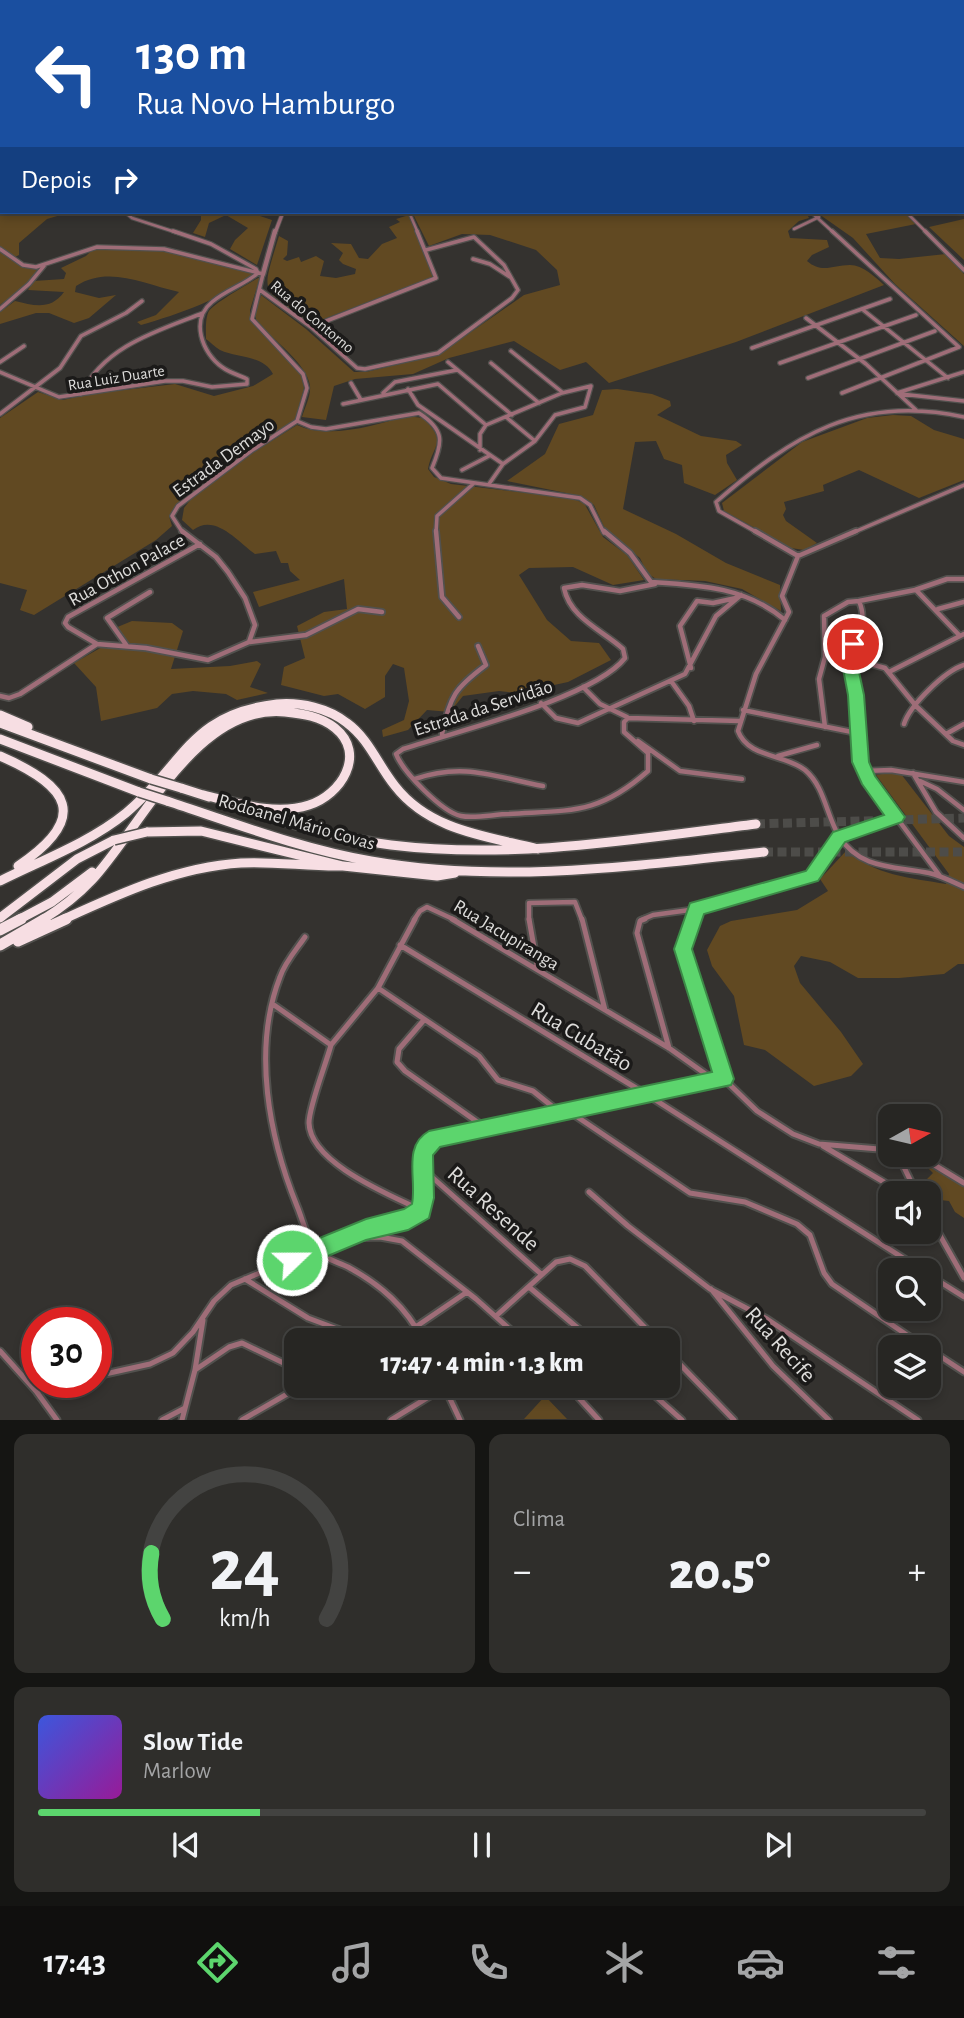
<!DOCTYPE html>
<html lang="pt">
<meta charset="utf-8">
<style>
body{margin:0;font-family:"Alegreya Sans",sans-serif;background:#2f2e2b;color:#f1f3f6;height:100vh;display:flex;flex-direction:column;font-size:26px;white-space:nowrap}
*{box-sizing:border-box;margin:0}
p{font-size:23px;color:#a4a5a6}
.icon{flex:none;width:38px;height:38px;fill:none;stroke:currentColor;stroke-width:2;stroke-linecap:round;stroke-linejoin:round}
.map{position:relative;height:1420px;overflow:hidden}
.details{display:flex;flex-direction:column;gap:14px;padding:14px;background:#151513;flex:1}
.details>*{flex:none}
.hud{position:absolute;left:0px;top:0px;width:964px;height:214px;box-shadow:0 4px 10px #0003,0 0 0 2px #434341;background:#1a4fa0;color:#fff;overflow:hidden}
.needle{width:46px;rotate:82deg}
.controls{position:absolute;left:878px;top:1104px;display:grid;gap:14px}
.controls a{display:grid;place-items:center;width:63px;height:63px;border-radius:14px;background:#272623;box-shadow:0 4px 10px #0003,0 0 0 2px #434341;font-size:35px}
.speed{position:absolute;left:21px;top:1307px;display:flex;gap:14px;font-size:35px;font-weight:700;text-align:center}
.speed>*{display:grid;place-content:center;width:91px;height:91px;border-radius:50%;background:#272623;box-shadow:0 4px 10px #0003,0 0 0 2px #434341;line-height:1}
.speed .limit{border:10px solid #d22;background:#fff;color:#111}
.pin{position:absolute;display:grid;place-items:center;width:60px;height:60px;color:#fff;margin:-30px;border:4px solid #fff;border-radius:50%;box-shadow:0 2px 7px #0007}
.me{position:absolute;width:77px;margin:-38px;rotate:68deg;stroke-linejoin:round;filter:drop-shadow(0 0 5px #0008)}
.turn{display:flex;align-items:center;gap:24px;height:147px;padding:0 21px;font-size:32px}
.turn .icon{width:91px;height:91px;stroke-width:2.5}
.turn b{display:block;font-size:49px;line-height:60px}
.then{display:flex;align-items:center;height:66px;padding:0 21px;background:#0003;gap:14px;font-size:26px}
.big{font-size:52px;font-weight:800;line-height:1.1}
.details .card{flex:1;display:flex;flex-direction:column;justify-content:center;gap:10px;min-width:0;padding:0 24px;border-radius:14px;background:#2f2e2b}
.details .dial{align-items:center;gap:0}
.dial svg{height:182px;overflow:visible;fill:none;stroke:#434341;stroke-width:7;stroke-linecap:round;text-anchor:middle}
.dial text{fill:#f1f3f6;stroke:none}
.song{display:flex;align-items:center;gap:21px}
.cover{width:84px;height:84px;border-radius:10px;background:linear-gradient(135deg,hsl(230 70% 55%),hsl(300 70% 35%))}
.played{height:7px;border-radius:4px;background:linear-gradient(90deg,#5cd56d 25%,#434341 25%)}
.keys{display:flex;justify-content:space-around;direction:ltr}
.heat{display:flex;justify-content:space-between;align-items:center;font-size:38px;direction:ltr}
.details .tiles{flex:1;display:grid;gap:14px;grid-template-columns:1fr 1fr}
.card:last-child{grid-column:span 2}
.trip{position:absolute;left:284px;top:1328px;width:396px;height:70px;border-radius:14px;background:#272623;box-shadow:0 4px 10px #0003,0 0 0 2px #434341;font-weight:800;line-height:70px;text-align:center}
.tab-bar{display:flex;height:112px;justify-content:space-around;align-items:center;background:#100f0e;color:#a4a5a6}
.tab-bar .icon{width:49px;height:49px}
.tab-bar .current{color:#5cd56d}
.tab-bar b{font-size:32px;color:#f1f3f6}
.map>svg:first-child{display:block}
.green{fill:#614922}
.lines{fill:none;stroke-linecap:round;stroke-linejoin:round}
.motorway-tunnel{stroke:#4d4c49;stroke-width:9;stroke-dasharray:9 4.5;stroke-linecap:butt}
.minor-far3-casing{stroke:#52514e;stroke-width:4.5}
.minor-far2-casing{stroke:#52514e;stroke-width:6}
.minor-far1-casing{stroke:#52514e;stroke-width:8}
.minor-casing{stroke:#52514e;stroke-width:9}
.tertiary-far1-casing{stroke:#52514e;stroke-width:5}
.tertiary-casing{stroke:#52514e;stroke-width:7}
.motorway-far1-casing{stroke:#52514e;stroke-width:12}
.motorway-casing{stroke:#52514e;stroke-width:15}
.minor-far3{stroke:#9f6d78;stroke-width:2.5}
.minor-far2{stroke:#9f6d78;stroke-width:3.5}
.minor-far1{stroke:#9f6d78;stroke-width:4.5}
.minor{stroke:#9f6d78;stroke-width:5}
.tertiary-far1{stroke:#9f6d78;stroke-width:3.5}
.tertiary{stroke:#9f6d78;stroke-width:4.5}
.motorway-far1{stroke:#f7dee3;stroke-width:9}
.motorway{stroke:#f7dee3;stroke-width:11}
.motorway-bridge-casing{stroke:#52514e;stroke-width:12;stroke-linecap:butt}
.motorway-bridge{stroke:#f7dee3;stroke-width:9}
.route{fill:#5cd56d;stroke:#3c8a47;stroke-width:2}
.labels{text-anchor:middle;stroke-width:7;stroke-linejoin:round;paint-order:stroke}
.far-street-label{font-size:16px;fill:#dddcda;stroke:#1b1a19}
.street-label{font-size:19px;fill:#dddcda;stroke:#1b1a19}
.near-street-label{font-size:23px;fill:#dddcda;stroke:#1b1a19}
</style>
<div class="map">
<svg width="964" height="1420" viewBox="0 0 964 1420">
<rect width="100%" height="100%" fill="#34322f"/>
<path class="green" d="M 0,0 L 249,0 L 251,2 L 2,2 L 0,20 Z
M 254,0 L 671,0 L 672,2 L 257,2 Z
M 0,143 L 2,212 L 71,212 L 47,219 L 19,243 L 19,255 L 15,257 L 0,247 Z
M 201,212 L 248,212 L 272,220 L 257,265 L 230,249 L 235,240 L 248,228 L 226,215 L 209,223 L 205,237 L 193,233 L 201,220 Z
M 412,212 L 806,212 L 809,218 L 799,221 L 788,231 L 790,238 L 827,240 L 829,247 L 812,255 L 807,261 C 822,274 833,265 850,265 C 863,265 875,277 884,285 L 736,342 L 609,383 L 586,362 L 560,370 L 514,341 L 449,358 L 413,374 L 355,379 L 334,386 L 326,420 L 302,417 C 305,407 311,396 310,386 C 308,365 272,338 257,323 L 255,314 L 261,295 L 306,329 L 354,372 L 366,372 L 438,355 L 524,295 L 560,285 L 557,270 L 536,250 L 490,235 L 462,234 L 429,246 Z
M 816,212 L 903,212 L 916,224 L 866,234 L 880,258 L 899,259 L 946,254 L 964,274 L 964,346 L 895,284 L 853,238 Z
M 409,215 L 433,276 L 430,278 L 316,322 L 310,322 C 259,287 261,296 279,236 L 288,241 L 287,255 L 283,259 L 287,261 L 299,257 L 301,262 L 316,256 L 324,261 L 320,276 L 336,278 L 355,274 L 356,269 L 343,264 L 339,260 L 343,253 L 331,243 L 351,244 L 359,258 L 368,259 L 382,244 L 397,238 L 389,227 L 400,222 L 396,219 Z
M 964,219 L 964,260 L 929,227 Z
M 93,249 C 127,249 163,246 197,256 C 216,262 234,270 254,274 C 223,299 179,314 141,325 L 137,322 L 156,315 L 179,292 C 144,284 108,265 76,286 L 75,292 L 99,298 L 116,295 L 89,318 L 74,323 L 49,313 L 36,313 L 0,324 L 0,312 L 15,301 C 35,306 51,310 64,292 L 28,290 L 34,281 L 64,279 L 66,273 L 61,268 L 86,256 Z
M 0,250 L 20,264 L 37,268 C 34,283 12,295 0,305 Z
M 260,277 L 250,310 L 250,320 L 301,375 L 304,388 L 295,420 L 249,450 L 176,506 L 169,516 L 172,526 L 156,540 L 34,615 L 20,610 L 27,590 L 0,583 L 0,418 L 38,392 L 63,400 L 90,394 L 175,384 L 214,396 L 253,386 L 273,374 C 264,355 237,358 220,350 C 215,347 210,342 206,339 C 206,331 205,318 209,311 C 213,304 251,282 260,277 Z
M 617,389 L 652,394 L 670,401 L 671,406 L 657,415 L 701,436 L 736,441 L 742,445 L 726,455 L 727,463 L 737,480 L 715,495 L 684,483 L 682,465 L 664,459 L 656,441 L 635,442 L 623,509 L 676,534 L 726,563 L 780,585 L 781,611 L 742,589 L 705,581 L 656,579 L 647,573 L 640,558 L 606,531 L 594,505 L 581,496 L 507,481 L 545,454 L 559,424 L 593,415 L 602,390 Z
M 893,415 L 911,416 L 934,430 L 964,439 L 964,480 L 919,498 L 859,470 L 823,485 L 824,491 L 784,502 L 786,509 L 783,515 L 786,521 L 817,543 L 804,550 L 791,548 L 724,511 L 722,503 L 802,442 L 867,418 Z
M 407,416 L 423,418 C 449,443 432,445 428,469 L 434,477 L 451,484 L 570,498 L 584,503 L 603,537 L 627,555 L 644,580 L 613,585 L 573,567 L 529,568 L 519,575 L 547,620 L 571,641 L 599,643 L 611,660 L 568,682 L 517,693 L 499,691 L 463,696 L 450,712 L 427,710 L 408,730 L 383,737 L 382,730 L 404,720 L 409,701 L 404,668 L 393,664 L 385,676 L 385,697 L 365,709 L 338,694 L 324,696 L 281,685 L 284,667 L 305,658 L 297,626 L 324,612 L 347,609 L 344,579 L 259,607 L 253,592 L 300,580 L 290,571 L 288,563 L 281,563 L 276,551 L 255,554 C 237,541 215,513 193,530 L 182,520 L 184,508 L 191,499 L 254,452 L 297,425 C 328,440 376,425 407,416 Z
M 132,621 L 172,623 L 183,631 L 171,669 L 230,666 L 257,661 L 261,664 L 250,687 L 268,693 L 237,700 L 226,694 L 193,691 L 172,694 L 157,708 L 101,721 L 96,687 L 74,663 L 102,647 L 124,646 L 125,639 L 115,628 Z
M 888,773 L 901,774 L 949,836 L 964,847 L 964,964 L 958,964 L 944,974 L 899,978 L 858,978 L 830,962 L 801,956 L 794,966 L 800,983 L 841,1032 L 863,1064 L 851,1076 L 814,1086 L 765,1050 L 744,1045 L 734,996 L 712,966 L 707,950 L 720,926 L 731,921 L 797,910 L 828,891 L 820,879 L 847,850 C 873,875 911,878 946,884 L 949,874 L 876,775 Z
M 918,1158 L 931,1163 L 964,1186 L 964,1218 L 955,1212 L 949,1201 L 931,1199 L 924,1182 L 933,1173 Z
M 545,1396 L 567,1419 L 524,1419 Z"/>
<g class="lines">
<path class="motorway-tunnel" d="M 756,824 L 964,818
M 764,852 L 964,852"/>
<g class="minor-far3-casing">
<path id="minor-far3" d="M 749,0 L 758,2
M 864,0 L 868,2
M 892,0 L 896,2
M 940,0 L 943,2
M 962,73 L 964,76
M 0,77 L 2,79
M 962,126 L 964,128
M 125,212 L 132,218 L 178,233
M 409,212 L 418,233
M 811,212 L 834,233
M 906,212 L 927,233
M 794,229 L 819,217"/>
</g>
<g class="minor-far2-casing">
<path id="minor-far2" d="M 832,231 L 959,347 L 842,393
M 925,231 L 964,270
M 0,249 L 23,265 L 36,267 L 97,247 L 164,249 L 263,274 L 252,319 L 303,374 L 307,388 L 297,421
M 473,259 L 490,264 L 510,277
M 260,290 L 311,327 L 357,368 L 365,369 L 438,353 L 512,298 L 518,290 L 504,265 L 474,237 L 426,250
M 0,309 L 29,284 L 44,266
M 862,309 L 948,378
M 806,318 L 866,364 L 916,410
M 311,327 L 436,278 L 417,231
M 752,348 L 890,299
M 511,351 L 562,392
M 0,362 L 24,346
M 448,362 L 512,415
M 491,363 L 539,403
M 780,363 L 916,315
M 0,372 L 59,397 L 165,381 L 183,381 L 212,387 L 247,384 L 247,379 C 239,375 230,373 222,367 C 202,353 190,320 212,302 C 226,290 244,285 258,273 L 256,269 L 211,244 L 173,231
M 808,378 L 935,331
M 351,383 L 361,400
M 408,389 L 418,405 L 503,464
M 383,393 L 395,382 L 457,370
M 897,393 L 964,372
M 81,394 C 104,346 157,331 203,313
M 901,394 L 964,401
M 343,404 L 438,384 L 486,425
M 0,414 L 60,368 L 81,336 L 126,313 L 142,301
M 506,417 L 535,441
M 297,421 L 311,427 L 326,429 L 419,413 C 445,430 443,442 432,468 L 441,478 L 580,498 L 590,505 L 604,533
M 480,450 L 480,434 L 486,425 L 562,393 L 591,386 L 585,407 L 555,415 L 535,441 L 503,464 L 489,484
M 462,470 L 489,456
M 183,533 L 172,516 L 178,506 L 251,451 L 297,421
M 436,533 L 437,516 L 473,484
M 758,533 L 719,511 L 716,502 C 793,435 859,394 964,417
M 852,533 L 964,485"/>
</g>
<g class="minor-far1-casing">
<path id="minor-far1" d="M 436,531 L 442,597 L 459,617
M 604,531 L 630,553 L 651,582 C 700,585 746,587 785,620
M 755,531 L 798,556
M 856,531 L 798,556 L 782,596 L 789,612 L 756,674 L 738,731 C 748,758 785,754 805,770 C 825,787 826,815 839,836 C 860,870 895,866 929,873 C 942,876 953,882 964,887
M 655,584 L 620,591 L 582,585 L 564,588 C 570,618 602,630 623,649 L 625,658 C 594,698 454,732 403,749 L 396,754 C 403,772 442,812 461,816 C 475,819 495,814 509,814 C 571,810 598,815 648,771 L 648,753 L 624,732 L 624,722 L 628,718 L 740,721
M 916,590 L 960,636
M 859,601 L 915,590 L 947,579 L 964,579
M 938,609 L 964,602
M 250,642 L 306,635 L 358,609 L 382,612
M 97,644 L 68,627 L 65,623 L 68,617 L 200,544
M 127,646 L 107,618 L 150,592
M 849,658 L 885,668 L 916,706 L 953,741 L 964,745
M 691,668 L 680,626 L 697,601 L 713,603 L 736,598
M 889,672 L 964,634
M 671,681 L 689,706 L 694,721
M 583,687 L 600,704 L 627,717
M 0,696 L 9,698 L 20,694 L 97,644 L 146,648 L 208,660 L 249,642 L 255,625 L 245,598 L 228,572 L 216,557 L 182,531
M 541,703 L 556,718 L 578,723 L 685,674 L 716,616 L 741,595
M 743,710 L 857,733
M 904,724 C 910,705 945,671 964,665
M 825,727 L 819,679 L 825,657 L 824,616 L 848,602 L 859,601 C 870,628 851,633 849,657 C 848,670 854,682 856,694 C 861,723 856,751 868,779 L 940,876
M 442,734 C 451,695 454,689 486,665 L 478,646
M 946,734 L 964,724
M 638,741 L 680,771 L 742,779
M 778,756 L 817,745
M 864,771 L 891,770 L 964,782
M 913,773 L 936,812 L 964,838
M 415,779 C 464,762 495,777 543,786
M 920,781 L 937,789 L 964,810
M 414,920 L 420,911 L 427,907 L 455,920
M 529,920 L 529,903 L 575,902 L 582,920
M 641,920 L 653,915 L 697,909 L 805,879 L 817,872 L 839,837 L 896,817
M 693,920 L 697,909"/>
</g>
<g class="minor-casing">
<path id="minor" d="M 452,919 L 669,1048 L 714,1080
M 529,919 L 538,970
M 582,919 L 605,1010
M 645,919 L 640,921 L 637,933 L 669,1048
M 694,919 L 683,949 L 724,1079 L 757,1111 L 793,1134 L 819,1144 L 891,1150
M 305,937 C 296,950 285,962 280,977 C 252,1049 269,1137 297,1206 C 303,1220 306,1238 316,1250 C 324,1259 338,1262 348,1267 C 381,1285 406,1307 423,1340
M 400,945 L 646,1094 L 922,1270
M 378,988 L 479,1056 L 498,1080 L 533,1091 L 558,1111
M 274,1005 L 331,1045 C 326,1064 309,1106 309,1123 C 310,1163 390,1195 421,1210
M 424,1020 L 399,1049 L 397,1062 L 405,1071 L 483,1126
M 331,1045 L 378,988 L 415,919
M 567,1110 L 690,1193 L 745,1202 L 797,1224 L 810,1235 L 824,1273 L 832,1284 L 926,1348
M 823,1146 L 904,1194
M 898,1155 L 917,1194
M 918,1155 L 964,1183
M 424,1170 L 541,1274
M 589,1192 L 628,1226 L 710,1289 L 767,1319 L 918,1420
M 929,1216 L 964,1278
M 349,1238 L 380,1237 L 402,1241 L 476,1299 L 522,1340
M 929,1275 L 964,1297
M 245,1279 L 308,1318 L 348,1333 L 345,1340
M 529,1287 L 592,1340
M 711,1289 L 773,1366 L 829,1420
M 496,1316 L 556,1262 L 570,1259 L 585,1266 L 657,1340
M 417,1326 L 467,1292
M 929,1349 L 964,1372
M 0,1351 L 36,1391 L 57,1420
M 667,1351 L 734,1420
M 195,1370 L 229,1347 L 242,1343 L 296,1369
M 96,1376 L 150,1364 L 173,1353 L 193,1332 L 214,1301 L 231,1285 L 355,1233 L 408,1219 L 423,1207 C 423,1183 414,1155 436,1138 L 724,1079
M 444,1386 L 460,1420
M 568,1386 L 599,1420
M 644,1386 L 682,1420
M 36,1391 L 65,1382
M 162,1420 L 185,1408
M 182,1420 L 195,1370 L 203,1320
M 242,1420 L 301,1386
M 391,1420 L 445,1387"/>
</g>
<g class="tertiary-far1-casing">
<path id="tertiary-far1" d="M 275,233 L 283,212"/>
</g>
<g class="tertiary-casing">
<path id="tertiary" d="M 263,274 L 275,231"/>
</g>
<g class="motorway-far1-casing">
<path id="motorway-far1" d="M 0,715 L 28,727
M 0,723 L 151,779
M 0,739 L 139,792
M 0,756 C 69,786 91,817 18,866
M 181,788 L 209,797
M 167,801 C 234,823 301,849 371,861 C 502,884 634,866 764,852
M 252,811 C 297,826 344,839 391,845 C 513,860 636,839 756,824
M 147,832 L 201,831 L 343,866 L 437,876 L 455,873
M 0,881 C 42,860 89,843 126,813 C 185,764 189,714 277,704 C 301,702 328,708 347,723 C 369,739 378,765 395,786 C 430,831 487,836 538,849
M 0,918 L 77,859 L 114,840
M 18,920 L 52,902 L 92,872
M 42,920 C 60,909 77,896 92,880 C 142,826 197,703 285,712 C 303,714 320,716 335,728 C 367,754 341,795 309,805 C 275,816 237,803 204,795
M 62,920 C 119,894 177,867 241,863 C 275,861 309,867 343,866"/>
</g>
<g class="motorway-casing">
<path id="motorway" d="M 0,930 L 21,919
M 18,941 L 66,919
M 0,945 L 45,919"/>
</g>
<use href="#minor-far3" class="minor-far3"/>
<use href="#minor-far2" class="minor-far2"/>
<use href="#minor-far1" class="minor-far1"/>
<use href="#minor" class="minor"/>
<use href="#tertiary-far1" class="tertiary-far1"/>
<use href="#tertiary" class="tertiary"/>
<use href="#motorway-far1" class="motorway-far1"/>
<use href="#motorway" class="motorway"/>
<g class="motorway-bridge-casing">
<path id="motorway-bridge" d="M 151,779 L 181,788
M 139,792 L 167,801
M 114,840 L 147,832"/>
</g>
<use href="#motorway-bridge" class="motorway-bridge"/>
</g>
<path class="route" d="M 853,639 L 861,644 L 856,658 L 864,695 L 869,762 L 875,776 L 905,817 L 902,822 L 845,842 L 818,881 L 704,914 L 692,949 L 734,1079 L 731,1085 L 440,1147 L 433,1155 L 434,1198 L 429,1218 L 408,1230 L 366,1240 L 292,1271 L 285,1268 L 281,1260 L 285,1252 L 366,1219 L 404,1209 L 412,1204 C 417,1179 402,1146 429,1131 L 712,1072 L 674,949 L 690,903 L 806,871 L 833,832 L 884,815 L 862,784 L 852,762 L 848,695 L 841,658 L 848,641 Z"/>
<g class="labels">
<g class="far-street-label">
<text transform="translate(313 316) rotate(40)" y="6">Rua do Contorno</text>
<text transform="translate(116 377) rotate(-9)" y="6">Rua Luiz Duarte</text>
</g>
<g class="street-label">
<text transform="translate(223 457) rotate(-36)" y="7">Estrada Demayo</text>
<text transform="translate(126 569) rotate(-29)" y="7">Rua Othon Palace</text>
<text transform="translate(483 707) rotate(-18)" y="7">Estrada da Servidão</text>
<text transform="translate(297 821) rotate(16)" y="7">Rodoanel Mário Covas</text>
<text transform="translate(507 934) rotate(31)" y="7">Rua Jacupiranga</text>
</g>
<g class="near-street-label">
<text transform="translate(582 1036) rotate(31)" y="8">Rua Cubatão</text>
<text transform="translate(494 1208) rotate(42)" y="8">Rua Resende</text>
<text transform="translate(781 1344) rotate(48)" y="8">Rua Recife</text>
</g>
</g>
</svg>
<div class="controls">
<a><svg class="needle" viewBox="-14 -14 28 28"><path d="M0-13l5 13h-10z" fill="#e53935"/><path d="M0 13l5-13h-10z" fill="#a4a5a6"/></svg></a>
<a><svg class="icon" aria-label="sound" viewBox="0 0 24 24"><path d="M4 9h4l5-4v14l-5-4H4zM17 9q2 3 0 6"/></svg></a>
<a><svg class="icon" aria-label="search" viewBox="0 0 24 24"><circle cx="10" cy="10" r="6"/><path d="M15 15l6 6"/></svg></a>
<a><svg class="icon" aria-label="layers" viewBox="0 0 24 24"><path d="M12 4l9 5-9 5-9-5zM3 14l9 5 9-5"/></svg></a>
</div>
<div class="speed"><div class="limit">30</div></div>
<div class="pin" style="left:853px;top:644px;background:#d93025"><svg class="icon" aria-label="arrive" viewBox="0 0 24 24"><path d="M6 21V4h12l-3 4 3 4H6"/></svg></div>
<svg class="me" style="left:292px;top:1260px" viewBox="-20 -20 40 40"><circle r="17" fill="#5cd56d" stroke="#fff" stroke-width="3"/><path d="M0-11L8 9 0 5-8 9z" fill="#fff"/></svg>
<div class="trip">17:47 · 4 min · 1.3 km</div>
<div class="hud">
<div class="turn"><svg class="icon" aria-label="left" viewBox="0 0 24 24"><path d="M17 20v-9H6M10 6l-5 5 5 5"/></svg><div><b>130 m</b>Rua Novo Hamburgo</div></div>
<div class="then">Depois<svg class="icon" aria-label="right" viewBox="0 0 24 24"><path d="M7 20v-9h11M14 6l5 5-5 5"/></svg></div>
</div>
</div>
<section class="details">
<div class="tiles">
<div class="card dial"><svg viewBox="0 0 100 80">
<path d="M14 69A42 42 0 1 1 86 69"/>
<path d="M14 69A42 42 0 0 1 9 40" stroke="#5cd56d"/>
<text x="50" y="56" font-size="32" font-weight="700">24</text>
<text x="50" y="72" font-size="11">km/h</text>
</svg></div>
<div class="card"><p>Clima</p>
<div class="heat"><a>−</a><b class="big">20.5°</b><a>+</a></div>
</div>
<div class="card">
<div class="song"><i class="cover"></i><div><b>Slow Tide</b><p>Marlow</p></div></div>
<div class="played"></div>
<div class="keys"><svg class="icon" aria-label="previous" viewBox="0 0 24 24"><path d="M18 5L8 12l10 7zM5 5v14"/></svg><svg class="icon" aria-label="pause" viewBox="0 0 24 24"><path d="M8 5v14M16 5v14"/></svg><svg class="icon" aria-label="next" viewBox="0 0 24 24"><path d="M6 5l10 7-10 7zM19 5v14"/></svg></div>
</div>
</div>
</section>
<nav class="tab-bar">
<b>17:43</b>
<svg class="icon current" aria-label="directions" viewBox="0 0 24 24"><path d="M12 3l9 9-9 9-9-9zM9 14v-3h6M13 9l2 2-2 2"/></svg>
<svg class="icon" aria-label="music" viewBox="0 0 24 24"><path d="M9 18V5l10-2v13"/><circle cx="6" cy="18" r="3"/><circle cx="16" cy="16" r="3"/></svg>
<svg class="icon" aria-label="phone" viewBox="0 0 24 24"><path d="M5 4h4l2 5-3 2q2 4 5 5l2-3 5 2v4C11 20 4 13 5 4z"/></svg>
<svg class="icon" aria-label="climate" viewBox="0 0 24 24"><path d="M12 3v18M4 7l16 10M4 17L20 7"/></svg>
<svg class="icon" aria-label="car" viewBox="0 0 24 24"><path d="M5 17H2v-5l4-1 3-4h7l3 4 3 1v5h-3M9 17h6M6 11h13"/><circle cx="7" cy="17" r="2"/><circle cx="17" cy="17" r="2"/></svg>
<svg class="icon" aria-label="filters" viewBox="0 0 24 24"><path d="M4 7h16M4 17h16"/><circle cx="9" cy="7" r="2"/><circle cx="15" cy="17" r="2"/></svg>
</nav>
